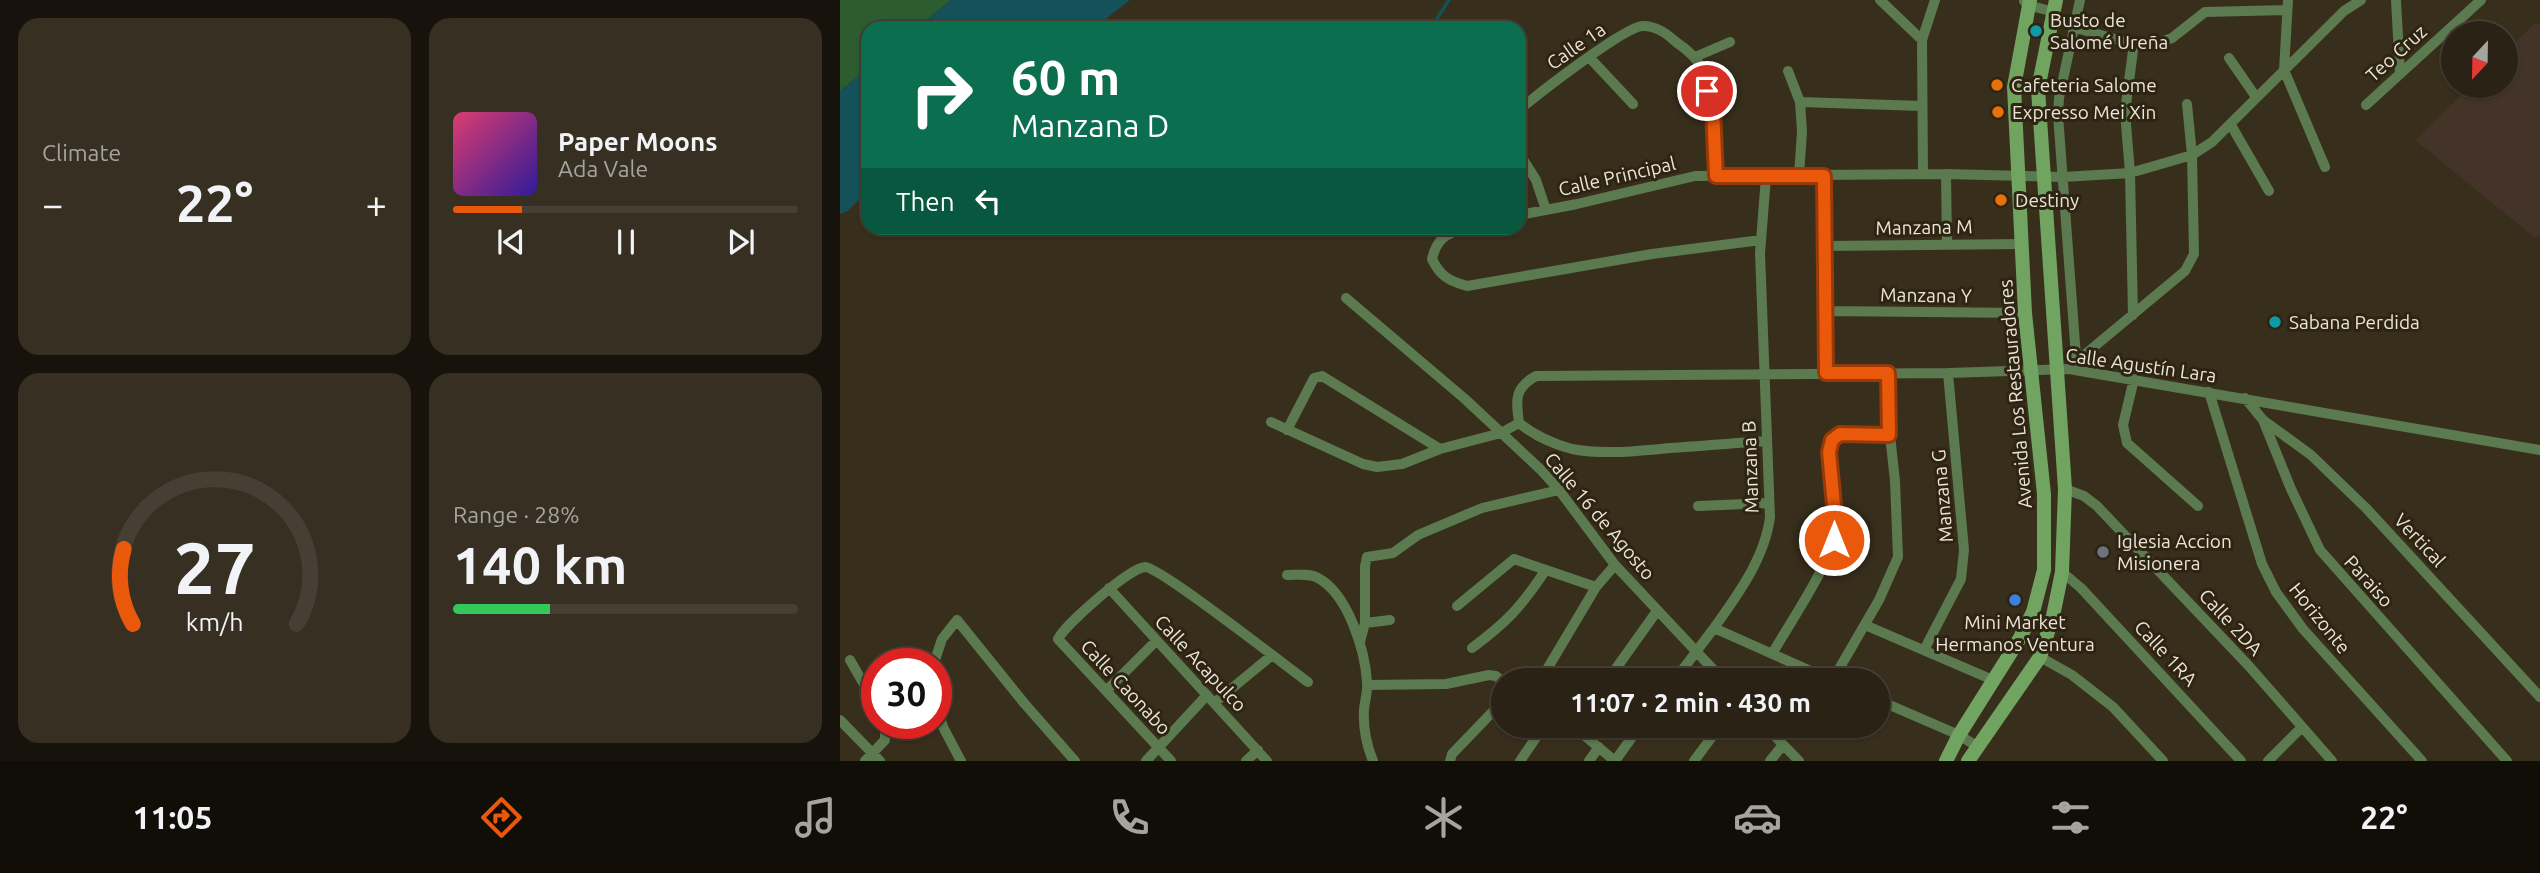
<!DOCTYPE html>
<meta charset="utf-8">
<style>
body{margin:0;font-family:Ubuntu,sans-serif;background:#362f22;color:#f1f3f6;height:100vh;display:flex;flex-direction:column;font-size:26px;white-space:nowrap}
*{box-sizing:border-box;margin:0}
p{font-size:23px;color:#a5a4a0}
.icon{flex:none;width:38px;height:38px;fill:none;stroke:currentColor;stroke-width:2;stroke-linecap:round;stroke-linejoin:round}
.map{position:relative;flex:1;overflow:hidden}
.panel{display:flex;flex-direction:column;gap:18px;padding:18px;background:#17130c;width:840px}
.panel>*{flex:none}
.guide{position:absolute;left:21px;top:21px;width:665px;height:214px;border-radius:21px;box-shadow:0 2px 5px #0004,0 0 0 2px #463f34;background:#0b6e4f;color:#fff;overflow:hidden}
.needle{width:46px;rotate:202deg}
.tools{position:absolute;left:1601px;top:21px;display:grid;gap:14px}
.tools a{display:grid;place-items:center;width:77px;height:77px;border-radius:50%;background:#2a2215;box-shadow:0 2px 5px #0004,0 0 0 2px #463f34;font-size:35px}
.speed{position:absolute;left:21px;top:648px;display:flex;gap:14px;font-size:35px;font-weight:700;text-align:center}
.speed>*{display:grid;place-content:center;width:91px;height:91px;border-radius:50%;background:#2a2215;box-shadow:0 2px 5px #0004,0 0 0 2px #463f34;line-height:1}
.speed .limit{border:10px solid #d22;background:#fff;color:#111}
.pin{position:absolute;display:grid;place-items:center;width:60px;height:60px;color:#fff;margin:-30px;border:4px solid #fff;border-radius:50%;box-shadow:0 2px 7px #0007}
.me{position:absolute;width:77px;margin:-38px;rotate:0deg;stroke-linejoin:round;filter:drop-shadow(0 0 5px #0008)}
.turn{display:flex;align-items:center;gap:24px;height:147px;padding:0 35px;font-size:32px}
.turn .icon{width:91px;height:91px;stroke-width:2.5}
.turn b{display:block;font-size:49px;line-height:60px}
.then{display:flex;align-items:center;height:66px;padding:0 35px;background:#0003;gap:14px;font-size:26px}
.big{font-size:52px;font-weight:700;line-height:1.1}
.panel .tile{flex:1;display:flex;flex-direction:column;justify-content:center;gap:10px;min-width:0;padding:0 24px;border-radius:21px;background:#362f22}
.panel .dial{align-items:center;gap:0}
.dial svg{height:182px;overflow:visible;fill:none;stroke:#463f34;stroke-width:7;stroke-linecap:round;text-anchor:middle}
.dial text{fill:#f1f3f6;stroke:none}
.song{display:flex;align-items:center;gap:21px}
.cover{width:84px;height:84px;border-radius:10px;background:linear-gradient(135deg,hsl(340 70% 55%),hsl(250 70% 35%))}
.played{height:7px;border-radius:4px;background:linear-gradient(90deg,#ea580c 20%,#463f34 20%)}
.keys{display:flex;justify-content:space-around;direction:ltr}
.heat{display:flex;justify-content:space-between;align-items:center;font-size:38px;direction:ltr}
.charge{height:10px;border-radius:5px;background:linear-gradient(90deg,#34c759 28%,#463f34 0)}
.panel .tiles{flex:1;display:grid;gap:18px;grid-template-columns:repeat(2,1fr)}
.trip{position:absolute;left:651px;top:668px;width:399px;height:70px;border-radius:35px;background:#2a2215;box-shadow:0 2px 5px #0004,0 0 0 2px #463f34;font-weight:700;line-height:70px;text-align:center}
.menu{display:flex;height:112px;justify-content:space-around;align-items:center;background:#110e08;color:#a5a4a0}
.menu .icon{width:49px;height:49px}
.menu .on{color:#ea580c}
.menu b{font-size:32px;color:#f1f3f6}
main{display:flex;flex:1;min-height:0}
.map>svg:first-child{display:block}
.industrial{fill:#443328}
.green{fill:#2d5c30}
.water{fill:#145159}
.lines{fill:none;stroke-linecap:round;stroke-linejoin:round}
.stream{stroke:#145159;stroke-width:3.5}
.street{stroke:#5b7a50;stroke-width:10}
.secondary{stroke:#71a460;stroke-width:14}
.route-casing{stroke:#983908;stroke-width:18}
.route{stroke:#ea580c;stroke-width:12}
.culture-dot{fill:#0f9aa8;stroke:#2e2412;stroke-width:2.5}
.food-dot{fill:#e8710a;stroke:#2e2412;stroke-width:2.5}
.worship-dot{fill:#6b7280;stroke:#2e2412;stroke-width:2.5}
.shop-dot{fill:#3f7fe0;stroke:#2e2412;stroke-width:2.5}
.labels{text-anchor:middle;stroke-width:6;stroke-linejoin:round;paint-order:stroke}
.poi-label{font-size:19px;fill:#ebe4d9;stroke:#2e2412;text-anchor:start}
.street-label{font-size:19px;fill:#ebe4d9;stroke:#2e2412}
</style>
<main>
<section class="panel">
<div class="tiles">
<div class="tile"><p>Climate</p>
<div class="heat"><a>−</a><b class="big">22°</b><a>+</a></div>
</div>
<div class="tile">
<div class="song"><i class="cover"></i><div><b>Paper Moons</b><p>Ada Vale</p></div></div>
<div class="played"></div>
<div class="keys"><svg class="icon" aria-label="previous" viewBox="0 0 24 24"><path d="M18 5L8 12l10 7zM5 5v14"/></svg><svg class="icon" aria-label="pause" viewBox="0 0 24 24"><path d="M8 5v14M16 5v14"/></svg><svg class="icon" aria-label="next" viewBox="0 0 24 24"><path d="M6 5l10 7-10 7zM19 5v14"/></svg></div>
</div>
<div class="tile dial"><svg viewBox="0 0 100 80">
<path d="M14 69A42 42 0 1 1 86 69"/>
<path d="M14 69A42 42 0 0 1 10 36" stroke="#ea580c"/>
<text x="50" y="56" font-size="32" font-weight="700">27</text>
<text x="50" y="72" font-size="11">km/h</text>
</svg></div>
<div class="tile"><p>Range · 28%</p><b class="big">140 km</b><div class="charge"></div></div>
</div>
</section>
<div class="map">
<svg width="1700" height="761" viewBox="0 0 1700 761">
<rect width="100%" height="100%" fill="#382e1c"/>
<path class="industrial" d="M 1696,22 L 1700,26 L 1700,235 L 1694,237 L 1575,140 L 1631,86 L 1666,86 L 1666,52 Z"/>
<path class="green" d="M 0,0 L 111,0 L 77,28 L 28,28 L 28,69 L 0,91 Z"/>
<path class="water" d="M 111,0 L 290,0 L 254,28 L 77,28 Z
M 28,69 L 28,190 L 8,211 L 0,214 L 0,91 Z"/>
<g class="lines">
<path class="stream" d="M 591,28 L 609,0"/>
<path class="street" d="M 1040,0 L 1082,40
M 1448,0 L 1444,70 L 1485,167
M 1556,0 L 1560,74
M 1184,1 L 1188,5 L 1214,12
M 1233,27 L 1285,42 L 1313,45 L 1332,38 L 1365,12 L 1447,10
M 749,57 L 793,104
M 855,57 L 890,42
M 1389,58 L 1416,97
M 948,71 L 960,102 L 962,131 L 959,176
M 960,102 L 1082,106
M 1526,105 L 1641,0
M 679,110 C 697,95 785,26 803,26 C 817,26 827,34 836,42 C 842,46 848,51 853,56 C 875,79 874,145 876,176
M 1391,125 L 1429,191
M 679,153 L 696,180 L 706,210
M 1083,174 L 1082,40 L 1095,0
M 1106,174 L 1107,244
M 984,176 L 986,373
M 679,215 L 737,204 L 855,176 L 1106,174 L 1223,177 L 1290,173 L 1352,155 L 1372,142 L 1504,11 L 1521,0
M 625,228 C 606,234 597,238 592,259 C 600,276 609,281 627,286 L 812,254 L 921,240
M 985,246 L 1183,244
M 506,298 L 625,399 L 700,469 L 719,490 L 775,565 L 884,681
M 985,311 L 1185,313
M 1293,315 L 1290,173 L 1285,112 L 1294,43
M 1237,361 L 1345,271 L 1354,254 L 1352,155 L 1347,104
M 1237,370 L 1218,115 L 1219,98 L 1240,0
M 1294,379 L 1283,425 L 1287,443 L 1358,506
M 1369,392 L 1422,564 L 1436,592 L 1463,629 L 1582,761
M 1405,398 L 1423,420 L 1451,489 L 1480,550 L 1667,761
M 1423,420 L 1471,455 L 1526,508 L 1700,697
M 431,422 L 523,464 L 537,467 L 562,464 L 600,449 L 661,433 L 679,423
M 679,423 C 676,400 674,388 696,376 L 1108,373 L 1229,369 L 1700,450
M 679,423 C 694,435 713,444 732,449 C 764,455 798,451 830,448 C 862,446 895,443 927,441
M 447,430 L 474,378 L 482,376 L 600,449
M 1225,489 L 1244,496 L 1257,506 L 1408,665 L 1492,761
M 858,506 L 929,503
M 1222,572 L 1241,588 L 1401,761
M 447,575 C 456,575 470,573 478,578 C 508,594 525,650 527,682 C 528,691 525,700 524,709 C 523,727 526,744 533,761
M 269,588 L 427,761
M 617,606 L 674,559 L 756,587
M 525,623 L 550,620
M 1025,625 L 1153,680
M 874,628 C 897,596 925,558 930,517 L 920,253 L 926,177
M 520,642 L 525,623 L 525,566 L 527,557 L 553,553 L 578,535 L 642,508 L 719,490
M 632,648 C 667,622 681,607 705,571
M 1084,650 L 1121,579 L 1124,550 L 1108,373
M 932,654 C 949,624 994,559 996,528 C 997,504 991,476 989,452 L 992,440 L 1001,434 L 1050,435
M 1200,657 L 1232,675 L 1273,707 L 1323,761
M 10,660 L 37,707
M 94,663 L 102,639 L 117,620 L 184,703 L 235,761
M 700,681 L 756,587 L 775,565
M 767,681 L 817,611
M 834,681 L 874,628 L 993,681
M 992,681 L 1039,600 L 1058,557 L 1055,481 L 1050,435 L 1048,373
M 527,685 L 606,684 L 649,675 L 656,676 L 663,682
M 266,691 L 316,641
M 1038,700 L 1119,735 L 1138,747
M 374,703 L 431,656
M 96,704 L 103,727 L 121,761
M 0,720 L 40,761
M 733,726 L 775,761
M 925,726 L 959,761
M 25,761 L 45,740 L 45,723
M 306,761 L 367,695
M 331,761 L 218,639 C 225,625 289,568 305,567 C 320,567 446,666 468,682
M 406,761 L 418,750
M 610,761 L 612,754 L 663,701
M 680,761 L 704,726
M 749,761 L 759,747
M 775,761 L 800,726
M 854,761 L 880,726
M 930,761 L 943,745
M 1428,761 L 1462,727"/>
<path class="secondary" d="M 1106,761 L 1119,735 L 1180,638 L 1193,612 L 1204,570 L 1204,494 L 1185,313 L 1174,87 L 1190,0
M 1128,761 L 1200,657 L 1213,616 L 1222,572 L 1225,489 L 1198,89 L 1216,0"/>
</g>
<g class="lines">
<g class="route-casing">
<path id="route" d="M 867,91 L 873,109 L 876,176 L 984,176 L 986,373 L 1048,373 L 1049,435 L 1000,434 L 992,440 L 989,452 L 996,527 L 994,540"/>
</g>
<use href="#route" class="route"/>
</g>
<g class="culture-dot">
<circle cx="1196" cy="31" r="7"/>
<circle cx="1435" cy="322" r="7"/>
</g>
<g class="food-dot">
<circle cx="1157" cy="85" r="7"/>
<circle cx="1158" cy="112" r="7"/>
<circle cx="1161" cy="200" r="7"/>
</g>
<circle class="worship-dot" cx="1263" cy="552" r="7"/>
<circle class="shop-dot" cx="1175" cy="600" r="7"/>
<g class="labels">
<g class="poi-label">
<text x="1210" y="27">Busto de<tspan x="1210" dy="22">Salomé Ureña</tspan></text>
<text x="1171" y="92">Cafeteria Salome</text>
<text x="1172" y="119">Expresso Mei Xin</text>
<text x="1175" y="207">Destiny</text>
<text x="1449" y="329">Sabana Perdida</text>
<text x="1277" y="548">Iglesia Accion<tspan x="1277" dy="22">Misionera</tspan></text>
<text x="1175" y="629" text-anchor="middle">Mini Market<tspan x="1175" dy="22">Hermanos Ventura</tspan></text>
</g>
<g class="street-label">
<text transform="translate(736 46) rotate(-35)" y="7">Calle 1a</text>
<text transform="translate(1556 53) rotate(-42)" y="7">Teo Cruz</text>
<text transform="translate(777 176) rotate(-13)" y="7">Calle Principal</text>
<text transform="translate(1084 227) rotate(-1)" y="7">Manzana M</text>
<text transform="translate(1086 295) rotate(1)" y="7">Manzana Y</text>
<text transform="translate(1301 365) rotate(8)" y="7">Calle Agustín Lara</text>
<text transform="translate(1175 394) rotate(-95)" y="7">Avenida Los Restauradores</text>
<text transform="translate(910 467) rotate(-92)" y="7">Manzana B</text>
<text transform="translate(1102 496) rotate(-95)" y="7">Manzana G</text>
<text transform="translate(760 516) rotate(50)" y="7">Calle 16 de Agosto</text>
<text transform="translate(1580 540) rotate(47)" y="7">Vertical</text>
<text transform="translate(1529 581) rotate(48)" y="7">Paraiso</text>
<text transform="translate(1480 618) rotate(51)" y="7">Horizonte</text>
<text transform="translate(1391 622) rotate(47)" y="7">Calle 2DA</text>
<text transform="translate(1326 653) rotate(47)" y="7">Calle 1RA</text>
<text transform="translate(361 663) rotate(47)" y="7">Calle Acapulco</text>
<text transform="translate(286 687) rotate(47)" y="7">Calle Caonabo</text>
</g>
</g>
</svg>
<div class="tools">
<a><svg class="needle" viewBox="-14 -14 28 28"><path d="M0-13l5 13h-10z" fill="#e53935"/><path d="M0 13l5-13h-10z" fill="#a5a4a0"/></svg></a>
</div>
<div class="speed"><div class="limit">30</div></div>
<div class="pin" style="left:867px;top:91px;background:#d93025"><svg class="icon" aria-label="arrive" viewBox="0 0 24 24"><path d="M6 21V4h12l-3 4 3 4H6"/></svg></div>
<svg class="me" style="left:994px;top:540px" viewBox="-20 -20 40 40"><circle r="17" fill="#ea580c" stroke="#fff" stroke-width="3"/><path d="M0-11L8 9 0 5-8 9z" fill="#fff"/></svg>
<div class="trip">11:07 · 2 min · 430 m</div>
<div class="guide">
<div class="turn"><svg class="icon" aria-label="right" viewBox="0 0 24 24"><path d="M7 20v-9h11M14 6l5 5-5 5"/></svg><div><b>60 m</b>Manzana D</div></div>
<div class="then">Then<svg class="icon" aria-label="left" viewBox="0 0 24 24"><path d="M17 20v-9H6M10 6l-5 5 5 5"/></svg></div>
</div>
</div>
</main>
<nav class="menu">
<b>11:05</b>
<svg class="icon on" aria-label="directions" viewBox="0 0 24 24"><path d="M12 3l9 9-9 9-9-9zM9 14v-3h6M13 9l2 2-2 2"/></svg>
<svg class="icon" aria-label="music" viewBox="0 0 24 24"><path d="M9 18V5l10-2v13"/><circle cx="6" cy="18" r="3"/><circle cx="16" cy="16" r="3"/></svg>
<svg class="icon" aria-label="phone" viewBox="0 0 24 24"><path d="M5 4h4l2 5-3 2q2 4 5 5l2-3 5 2v4C11 20 4 13 5 4z"/></svg>
<svg class="icon" aria-label="climate" viewBox="0 0 24 24"><path d="M12 3v18M4 7l16 10M4 17L20 7"/></svg>
<svg class="icon" aria-label="car" viewBox="0 0 24 24"><path d="M5 17H2v-5l4-1 3-4h7l3 4 3 1v5h-3M9 17h6M6 11h13"/><circle cx="7" cy="17" r="2"/><circle cx="17" cy="17" r="2"/></svg>
<svg class="icon" aria-label="filters" viewBox="0 0 24 24"><path d="M4 7h16M4 17h16"/><circle cx="9" cy="7" r="2"/><circle cx="15" cy="17" r="2"/></svg>
<b>22°</b>
</nav>
